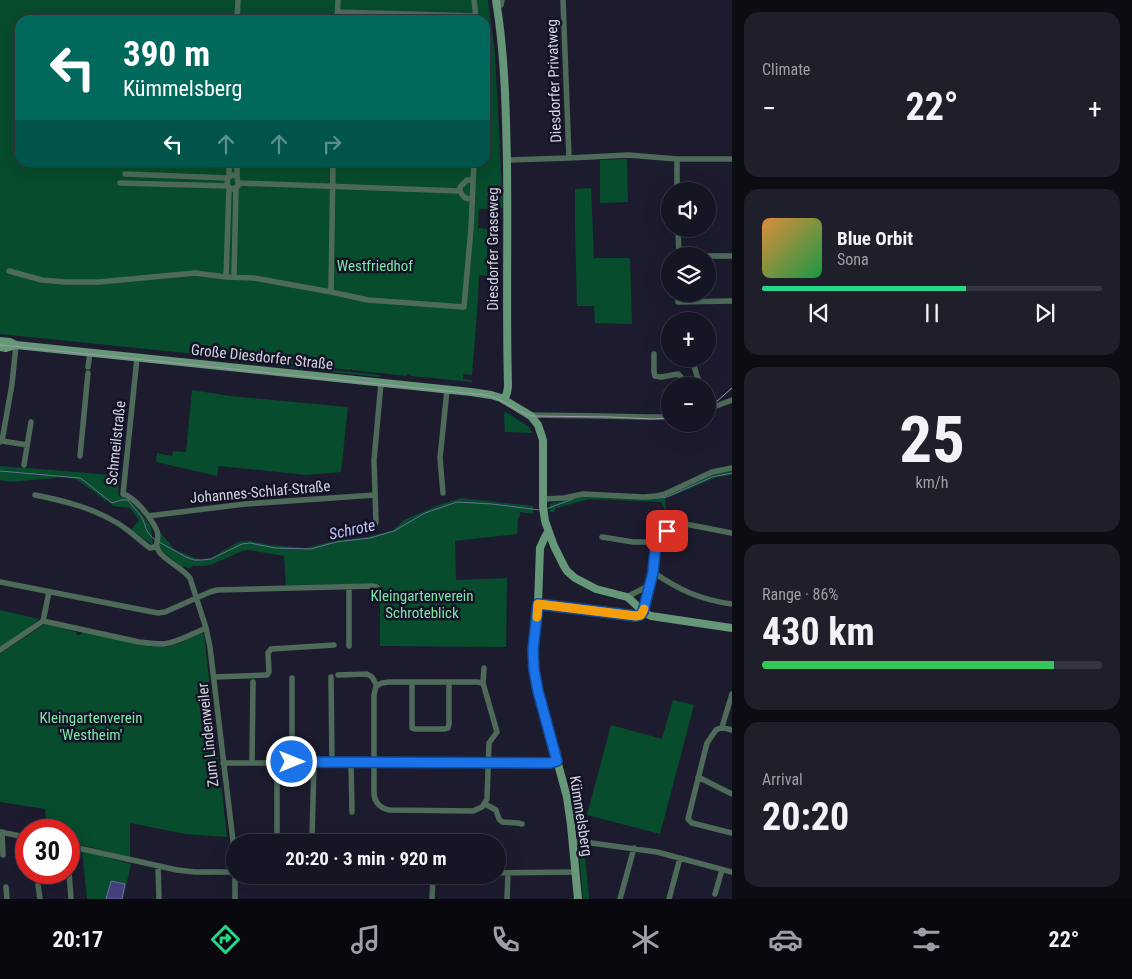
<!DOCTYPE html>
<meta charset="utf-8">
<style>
body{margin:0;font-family:"Roboto Condensed",sans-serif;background:#1f1e2b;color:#f1f3f6;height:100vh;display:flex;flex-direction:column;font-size:19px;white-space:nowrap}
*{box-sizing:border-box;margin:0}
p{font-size:16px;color:#9e9fa6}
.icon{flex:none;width:28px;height:28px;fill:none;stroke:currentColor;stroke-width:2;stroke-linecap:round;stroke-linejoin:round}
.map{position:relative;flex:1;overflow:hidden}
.drawer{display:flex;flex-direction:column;gap:12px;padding:12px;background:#0c0c13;width:400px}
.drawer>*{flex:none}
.banner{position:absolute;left:15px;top:15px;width:475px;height:152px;border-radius:15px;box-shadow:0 5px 20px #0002,0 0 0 1px #353441;background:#00695c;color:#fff;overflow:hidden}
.tools{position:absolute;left:661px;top:182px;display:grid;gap:10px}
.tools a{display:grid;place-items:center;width:55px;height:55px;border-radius:50%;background:#161523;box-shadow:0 5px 20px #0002,0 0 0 1px #353441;font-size:25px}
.speed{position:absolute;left:15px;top:819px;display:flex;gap:10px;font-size:25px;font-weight:700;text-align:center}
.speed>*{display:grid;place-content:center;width:65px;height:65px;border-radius:50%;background:#161523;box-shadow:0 5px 20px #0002,0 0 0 1px #353441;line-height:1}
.speed .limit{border:8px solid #d22;background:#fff;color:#111}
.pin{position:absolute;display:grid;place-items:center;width:42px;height:42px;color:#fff;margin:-21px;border-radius:10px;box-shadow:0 2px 8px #0006}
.me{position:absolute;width:55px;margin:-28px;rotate:90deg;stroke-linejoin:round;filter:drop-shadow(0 0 4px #0008)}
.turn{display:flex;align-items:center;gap:18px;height:105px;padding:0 25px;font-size:22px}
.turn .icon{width:65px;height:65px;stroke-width:2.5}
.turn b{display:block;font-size:35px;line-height:42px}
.lanes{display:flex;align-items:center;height:48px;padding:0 25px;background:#0003;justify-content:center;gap:25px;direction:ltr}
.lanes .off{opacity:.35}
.big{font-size:38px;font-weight:700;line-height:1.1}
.drawer .widget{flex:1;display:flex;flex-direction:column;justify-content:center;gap:8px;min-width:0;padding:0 18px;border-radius:15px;background:#1f1e2b}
.drawer .dial{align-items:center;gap:0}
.dial b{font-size:65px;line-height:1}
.song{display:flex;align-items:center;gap:15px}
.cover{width:60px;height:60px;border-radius:8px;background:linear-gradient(135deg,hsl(30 70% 55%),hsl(140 70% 35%))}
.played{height:5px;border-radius:2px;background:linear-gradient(90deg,#26d886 60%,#353441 60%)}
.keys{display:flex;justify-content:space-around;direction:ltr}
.heat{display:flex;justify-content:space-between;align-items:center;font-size:28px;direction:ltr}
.charge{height:8px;border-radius:4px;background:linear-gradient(90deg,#34c759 86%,#353441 0)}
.trip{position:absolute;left:226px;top:834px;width:280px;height:50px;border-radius:25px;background:#161523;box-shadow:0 5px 20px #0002,0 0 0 1px #353441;font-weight:700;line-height:50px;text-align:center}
.tabs{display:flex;height:80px;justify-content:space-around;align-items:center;background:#09080e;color:#9e9fa6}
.tabs .icon{width:35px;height:35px}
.tabs .active{color:#26d886}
.tabs b{font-size:22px;color:#f1f3f6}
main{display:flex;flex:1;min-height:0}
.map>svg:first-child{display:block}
.green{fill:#074c2c;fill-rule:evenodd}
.water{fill:#44407f;stroke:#6f6c9c}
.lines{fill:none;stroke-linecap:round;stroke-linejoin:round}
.stream{stroke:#6f6c9c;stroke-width:1}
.street{stroke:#4d6b58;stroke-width:5.5}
.secondary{stroke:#669778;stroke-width:8}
.tram{stroke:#9e9dac;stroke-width:1}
.route-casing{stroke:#114b97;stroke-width:12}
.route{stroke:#1a73e8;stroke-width:9}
.slow{stroke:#f59e0b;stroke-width:9}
.labels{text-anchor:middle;stroke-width:5;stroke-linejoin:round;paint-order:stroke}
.street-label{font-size:15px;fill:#d4d4e1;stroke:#141325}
.park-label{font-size:15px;fill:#7de7a9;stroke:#141325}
.water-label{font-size:16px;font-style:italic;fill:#c1c2fb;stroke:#141325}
</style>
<main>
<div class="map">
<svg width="732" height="899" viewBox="0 0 732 899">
<rect width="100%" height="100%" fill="#1d1c2f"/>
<path class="green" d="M 0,0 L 488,0 L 495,54 L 503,208 L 479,209 L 478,228 L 487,229 L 487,276 L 479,275 L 478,299 L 472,375 L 463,374 L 463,379 L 472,380 L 472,382 L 411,376 L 409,374 L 407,374 L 407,376 L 352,370 L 352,369 L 349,370 L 304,365 L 304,364 L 301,365 L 0,334 ZM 20,20 L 485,20 L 485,162 L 20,162 Z
M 627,159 L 628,202 L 600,203 L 600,160 Z
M 591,188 L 594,258 L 630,258 L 632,324 L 595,323 L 594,306 L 577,306 L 575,226 L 575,189 Z
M 230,360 L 380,375 L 379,377 L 230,361 Z
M 192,390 L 230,396 L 348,407 L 341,472 L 306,475 L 219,466 L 217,476 L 156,462 L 157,453 L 172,456 L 173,451 L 186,452 Z
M 506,412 L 529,427 L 532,432 L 531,433 L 505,432 L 504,413 Z
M 0,466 L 77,472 L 120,476 L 118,493 L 119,496 L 130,499 L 147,521 L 151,527 L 153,545 L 131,530 L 139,520 L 130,508 L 113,506 L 108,501 L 104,500 L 93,491 L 76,479 L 57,477 L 55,478 L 10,482 L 0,480 Z
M 732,470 L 732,475 L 717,477 L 670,497 L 668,494 L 716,473 Z
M 589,496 L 665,497 L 666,512 L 661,502 L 590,499 L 556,508 L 554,512 L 550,512 L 550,504 C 563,501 575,497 589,496 Z
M 461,498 L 533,506 L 533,514 L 520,512 L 520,515 L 518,519 L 517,534 L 455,541 L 456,580 L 507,578 L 506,647 L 380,646 L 380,584 L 286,585 L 284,556 L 248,550 L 242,551 L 213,564 L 203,566 L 192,566 L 190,569 L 184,566 L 183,568 L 162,551 L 160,548 L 158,543 L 160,532 L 174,549 L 195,558 L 200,560 L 205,559 L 211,558 L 238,542 L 250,541 L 271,545 L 305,548 L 338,540 L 367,537 L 383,533 L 393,530 L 404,520 L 436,506 Z
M 0,610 L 39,619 L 21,634 L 0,647 Z
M 45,624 L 76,632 L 77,635 L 80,635 L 83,632 L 148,646 L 166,647 L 180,643 L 202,633 L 204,635 L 227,837 L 185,834 L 130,823 L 130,857 L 69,842 L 69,830 L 47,830 L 45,809 L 0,802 L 0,654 Z
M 673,700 L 694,705 L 660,834 L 587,815 L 611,725 L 662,739 Z
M 584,846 L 589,898 L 589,899 L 583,899 L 579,850 Z
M 82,851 L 131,864 L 123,899 L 87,899 Z"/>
<path class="water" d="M 111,881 L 125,884 L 122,899 L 106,899 Z"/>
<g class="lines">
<path class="stream" d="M 0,471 L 80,478 L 87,483 L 112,503 L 121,500 L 128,500 C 132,506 137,511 141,516 C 147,526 144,533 156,540
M 649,499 L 667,497 L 712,477 L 732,473
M 546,509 L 573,499
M 159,542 L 186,557 L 194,560 L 202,560 L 211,559 L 242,544 L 250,543 L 275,548 L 311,549 L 336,542 L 370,538 L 394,531 L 425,513 L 457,502 L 492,504 L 540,510"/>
<path class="street" d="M 474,0 L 476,18
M 497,7 L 501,5 L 502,0
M 338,12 L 476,16
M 237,20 L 238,0
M 337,20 L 338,0
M 569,158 L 628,155 L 677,159 L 732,159
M 677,159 L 677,191
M 507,160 L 569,158 L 563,0
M 125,174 L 228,178
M 232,175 L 237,176 L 238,183 L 238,186 L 234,189 L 229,188 L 227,184 L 228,178 Z
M 229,176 L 229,162
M 237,176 L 237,162
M 120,183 L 228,186
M 238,183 L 460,191 C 463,197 465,199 472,199
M 460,191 L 460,187 L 467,180 L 473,180
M 678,229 L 679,256
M 679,256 L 732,256
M 9,271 L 42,280 L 65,282 L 99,282 L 195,273 L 226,277 L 254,278 L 331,292 L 368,300 L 464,307 L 471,228 L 474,162
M 226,277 L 229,188
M 234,277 L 236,188
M 331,292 L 333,162
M 678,294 L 678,302 L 732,301
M 654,354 L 654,372 L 655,376 L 661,377 L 678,374 L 681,377 L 682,386
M 137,358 L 123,494 C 135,497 152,519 157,531 C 160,538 153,544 160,553 C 169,563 182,568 190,578 L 206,628 L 210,647 L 233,841 L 235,871
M 692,359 L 700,386
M 88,367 L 90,353
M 708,409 L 732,400
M 529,415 L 600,416 L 647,417 L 670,417
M 2,441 L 27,445
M 0,442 L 2,441 L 12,384 L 16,345
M 80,456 L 88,373
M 24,465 L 31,422
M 443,493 L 440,458 L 447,390
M 35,495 C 65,501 93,508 119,524 C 130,531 139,540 150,548 L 157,546
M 543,499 L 564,498 L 583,494 L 643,497 L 656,496 L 665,494 L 712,472 L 732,468
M 148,516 L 245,504 L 375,495
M 375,525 L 376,522 L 374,460 L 381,383
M 602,537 L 633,542 L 656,542
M 653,572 C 679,590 701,600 732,604
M 0,582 L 158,613 L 165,612 L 210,592 L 217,590 L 373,586 L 377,587
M 349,587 L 349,646
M 627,597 L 650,585
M 538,604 L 639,616 L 643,612 L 653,572 L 656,542 L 672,525 L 677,523 L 680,523 L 732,533
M 43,621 L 139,642 C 147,643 156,644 164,644 C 178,642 192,634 206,628
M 43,621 L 49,592
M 0,650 L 43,621
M 338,675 L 367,674 L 372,677 L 377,686
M 214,677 L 267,675 L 269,672 L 268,653 L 271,649 L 334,645
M 331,677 L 332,763
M 412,682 L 412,728 L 416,729 L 445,729 L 448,728 L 449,724 L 449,682
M 483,683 L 477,682 L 389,682 L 382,683 L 376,686 L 374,695 L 374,794 C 375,803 380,808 389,810 L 473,811 L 482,807 L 487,799 L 489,743 L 497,732 L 483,683 L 484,668
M 732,694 L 722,727 L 716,730 L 707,743 L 688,819 L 692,823 L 732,833
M 722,727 L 732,730
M 252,762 L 253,682
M 292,762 L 292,678
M 223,763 L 550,763 L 557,761
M 351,763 L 352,812
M 698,777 L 732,794
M 485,804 L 496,810 L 499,819 L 502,822 L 518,823 L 522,824
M 0,832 L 26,837
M 2,832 L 3,855
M 277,840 L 277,762
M 233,841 L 312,840 L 314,763
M 573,842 L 584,842 L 657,852 L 732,872
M 69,846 L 177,870 L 195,872 L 235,872
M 158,866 L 159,899
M 69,872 L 71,899
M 498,873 L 576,872
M 38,885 L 40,899
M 6,887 L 7,899
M 715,894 L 722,870
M 235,899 L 235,875
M 432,899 L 433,875
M 507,899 L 508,873
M 620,899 L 634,848
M 669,899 L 680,858"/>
<path class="secondary" d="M 496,0 C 505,55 506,111 507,166 C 508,239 506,313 508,386 L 507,393 L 504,400
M 0,341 L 10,342 L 16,345
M 0,347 L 6,348 L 16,345 L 471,392 L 491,395 L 501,398 L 531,416 L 538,425 L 543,440 L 543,507 L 545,521 L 554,546 L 564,566 L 567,571 L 575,578 L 596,589 L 627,597 L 632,601 L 643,612 L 651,616 L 732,628
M 548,532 L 544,539 L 540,548 L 538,604 L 533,651 L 533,665 L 538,691 L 567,797 L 571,825 L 578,899"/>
<path class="tram" d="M 0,345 L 485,395 C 503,398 515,412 532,416 L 610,417 L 652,419 L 670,418
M 708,408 L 716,402 L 732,388"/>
</g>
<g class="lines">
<g class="route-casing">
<path id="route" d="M 292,762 L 550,763 L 557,761 L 538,691 L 534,670 L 533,650 L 538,604 L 636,616 L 640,615 L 643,612 L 653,572 L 656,542 L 667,531"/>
</g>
<use href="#route" class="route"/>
<path class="slow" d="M 537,617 L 538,604 L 636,616 L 641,615 L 644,609"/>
</g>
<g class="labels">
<g class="street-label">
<text transform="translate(554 81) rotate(-92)" y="5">Diesdorfer Privatweg</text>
<text transform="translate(493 249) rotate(-90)" y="5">Diesdorfer Graseweg</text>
<text transform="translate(262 357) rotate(6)" y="5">Große Diesdorfer Straße</text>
<text transform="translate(116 443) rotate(-84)" y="5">Schmeilstraße</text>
<text transform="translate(260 492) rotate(-5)" y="5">Johannes-Schlaf-Straße</text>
<text transform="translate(208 735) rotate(-96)" y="5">Zum Lindenweiler</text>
<text transform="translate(581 816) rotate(81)" y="5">Kümmelsberg</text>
</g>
<g class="park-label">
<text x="375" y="271">Westfriedhof</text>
<text x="422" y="601">Kleingartenverein<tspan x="422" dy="17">Schroteblick</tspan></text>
<text x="91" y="723">Kleingartenverein<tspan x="91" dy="17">'Westheim'</tspan></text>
</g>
<g class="water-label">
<text transform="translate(352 529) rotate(-12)" y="6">Schrote</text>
</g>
</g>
</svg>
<div class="tools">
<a><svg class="icon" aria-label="sound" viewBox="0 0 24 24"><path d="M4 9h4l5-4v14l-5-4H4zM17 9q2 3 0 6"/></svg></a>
<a><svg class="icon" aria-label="layers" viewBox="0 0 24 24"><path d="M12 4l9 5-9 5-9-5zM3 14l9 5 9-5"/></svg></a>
<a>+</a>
<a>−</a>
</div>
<div class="speed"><div class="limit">30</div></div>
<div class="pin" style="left:667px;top:531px;background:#d93025"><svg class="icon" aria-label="arrive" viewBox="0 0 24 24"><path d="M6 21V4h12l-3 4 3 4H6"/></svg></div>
<svg class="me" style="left:292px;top:762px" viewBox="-20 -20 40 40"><circle r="17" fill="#1a73e8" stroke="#fff" stroke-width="3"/><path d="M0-11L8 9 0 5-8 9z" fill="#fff"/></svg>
<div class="trip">20:20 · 3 min · 920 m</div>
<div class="banner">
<div class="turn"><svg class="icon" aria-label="left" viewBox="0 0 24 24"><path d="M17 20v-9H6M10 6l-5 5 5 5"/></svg><div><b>390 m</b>Kümmelsberg</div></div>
<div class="lanes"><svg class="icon" aria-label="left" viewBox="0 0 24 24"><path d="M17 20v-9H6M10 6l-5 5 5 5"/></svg><svg class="icon off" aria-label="ahead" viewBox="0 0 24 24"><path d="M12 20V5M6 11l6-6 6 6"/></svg><svg class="icon off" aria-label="ahead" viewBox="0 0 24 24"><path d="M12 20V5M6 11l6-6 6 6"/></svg><svg class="icon off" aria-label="right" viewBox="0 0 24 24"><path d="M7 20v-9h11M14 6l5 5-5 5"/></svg></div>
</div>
</div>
<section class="drawer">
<div class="widget"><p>Climate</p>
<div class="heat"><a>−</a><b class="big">22°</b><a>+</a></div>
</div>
<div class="widget">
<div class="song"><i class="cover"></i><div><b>Blue Orbit</b><p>Sona</p></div></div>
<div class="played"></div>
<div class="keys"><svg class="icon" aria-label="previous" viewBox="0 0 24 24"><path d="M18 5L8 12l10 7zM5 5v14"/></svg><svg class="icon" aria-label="pause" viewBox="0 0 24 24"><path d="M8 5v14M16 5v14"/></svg><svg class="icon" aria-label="next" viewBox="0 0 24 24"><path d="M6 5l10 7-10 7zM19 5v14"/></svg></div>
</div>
<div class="widget dial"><b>25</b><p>km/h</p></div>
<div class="widget"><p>Range · 86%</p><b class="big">430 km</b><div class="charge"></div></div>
<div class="widget"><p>Arrival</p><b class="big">20:20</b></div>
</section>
</main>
<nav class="tabs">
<b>20:17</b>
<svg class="icon active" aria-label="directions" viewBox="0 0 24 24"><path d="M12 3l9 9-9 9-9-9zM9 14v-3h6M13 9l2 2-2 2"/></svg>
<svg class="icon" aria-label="music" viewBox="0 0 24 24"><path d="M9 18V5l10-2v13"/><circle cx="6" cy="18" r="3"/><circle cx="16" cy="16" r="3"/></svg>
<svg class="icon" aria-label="phone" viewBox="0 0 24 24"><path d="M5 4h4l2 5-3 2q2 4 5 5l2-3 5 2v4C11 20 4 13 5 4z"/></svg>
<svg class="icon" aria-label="climate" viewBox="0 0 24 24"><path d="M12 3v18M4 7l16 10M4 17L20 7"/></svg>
<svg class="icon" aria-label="car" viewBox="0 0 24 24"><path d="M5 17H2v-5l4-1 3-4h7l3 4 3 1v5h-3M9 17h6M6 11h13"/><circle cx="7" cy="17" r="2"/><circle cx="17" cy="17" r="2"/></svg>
<svg class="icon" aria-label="filters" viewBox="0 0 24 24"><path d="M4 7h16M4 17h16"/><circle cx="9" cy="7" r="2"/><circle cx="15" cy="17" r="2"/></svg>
<b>22°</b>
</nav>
